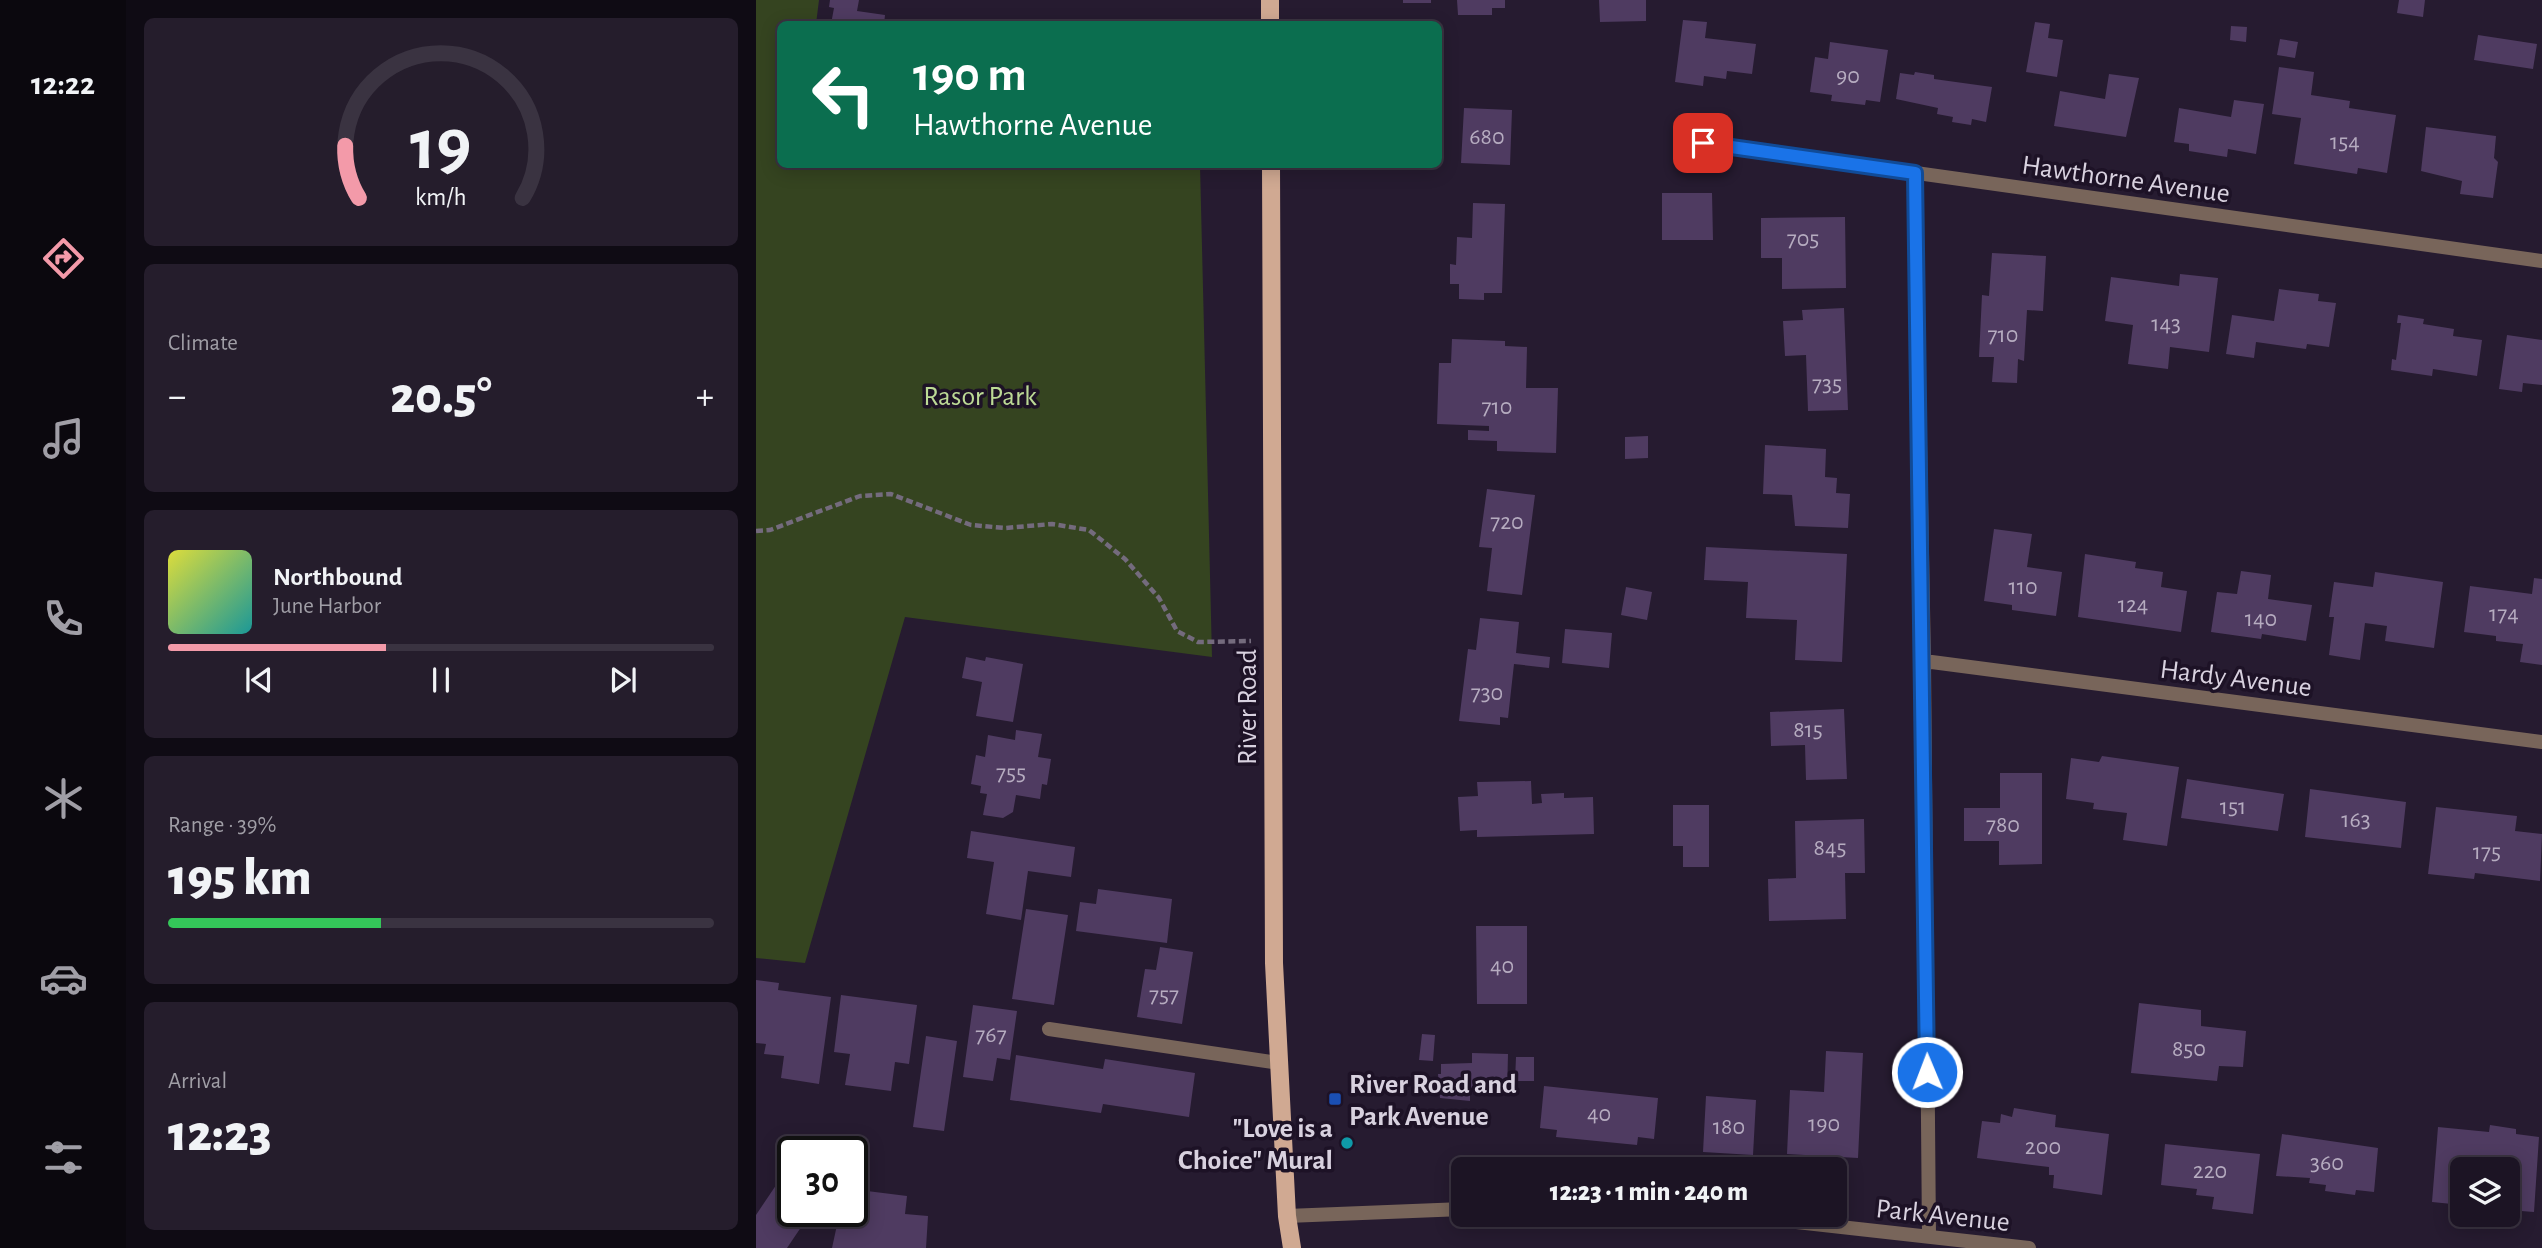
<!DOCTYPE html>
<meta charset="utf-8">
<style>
body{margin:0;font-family:"Alegreya Sans",sans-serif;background:#251d2c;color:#f1f3f6;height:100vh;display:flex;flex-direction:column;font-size:26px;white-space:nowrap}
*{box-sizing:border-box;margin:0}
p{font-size:23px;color:#a09ea6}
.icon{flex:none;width:38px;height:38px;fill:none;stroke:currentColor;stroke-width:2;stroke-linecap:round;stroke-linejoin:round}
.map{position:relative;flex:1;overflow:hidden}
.details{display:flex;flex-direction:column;gap:18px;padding:18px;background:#0f0b14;width:630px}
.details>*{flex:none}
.hud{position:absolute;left:21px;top:21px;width:665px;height:147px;border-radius:10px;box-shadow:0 4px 18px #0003,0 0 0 2px #3a3341;background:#0b6e4f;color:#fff;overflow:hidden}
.fabs{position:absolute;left:1694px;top:1157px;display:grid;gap:14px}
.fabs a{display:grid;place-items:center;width:70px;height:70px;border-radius:10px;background:#1c1424;box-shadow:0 4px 18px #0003,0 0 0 2px #3a3341;font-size:35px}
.speed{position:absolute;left:21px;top:1136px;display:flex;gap:14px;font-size:35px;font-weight:700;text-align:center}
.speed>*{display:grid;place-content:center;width:91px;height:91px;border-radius:50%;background:#1c1424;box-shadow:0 4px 18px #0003,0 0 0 2px #3a3341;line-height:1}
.speed .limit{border:4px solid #111;border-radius:10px;background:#fff;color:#111}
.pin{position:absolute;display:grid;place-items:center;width:60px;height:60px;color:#fff;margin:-30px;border-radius:14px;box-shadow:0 4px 10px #0006}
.me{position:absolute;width:77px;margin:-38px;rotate:359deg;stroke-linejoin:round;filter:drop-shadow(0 0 5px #0008)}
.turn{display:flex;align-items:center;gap:24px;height:147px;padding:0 21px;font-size:32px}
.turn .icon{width:91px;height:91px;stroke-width:2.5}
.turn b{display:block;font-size:49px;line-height:60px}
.big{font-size:52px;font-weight:800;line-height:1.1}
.details .card{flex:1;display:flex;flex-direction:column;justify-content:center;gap:10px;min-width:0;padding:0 24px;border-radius:10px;background:#251d2c}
.details .dial{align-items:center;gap:0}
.dial svg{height:182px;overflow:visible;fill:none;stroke:#3a3341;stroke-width:7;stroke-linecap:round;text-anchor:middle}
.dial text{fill:#f1f3f6;stroke:none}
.song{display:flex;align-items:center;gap:21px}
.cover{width:84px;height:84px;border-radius:10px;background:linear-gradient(135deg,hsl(60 70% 55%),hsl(180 70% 35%))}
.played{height:7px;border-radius:4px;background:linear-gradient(90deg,#f39aa9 40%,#3a3341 40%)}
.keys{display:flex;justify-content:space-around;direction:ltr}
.heat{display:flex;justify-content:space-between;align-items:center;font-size:38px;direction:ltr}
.charge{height:10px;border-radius:5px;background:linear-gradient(90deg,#34c759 39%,#3a3341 0)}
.trip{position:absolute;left:695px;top:1157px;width:396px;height:70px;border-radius:10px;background:#1c1424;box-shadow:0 4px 18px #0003,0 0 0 2px #3a3341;font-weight:800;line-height:70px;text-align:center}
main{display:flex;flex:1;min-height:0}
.dock{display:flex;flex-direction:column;width:126px;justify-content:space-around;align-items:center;background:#0b080e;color:#a09ea6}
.dock .icon{width:49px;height:49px}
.dock .active{color:#f39aa9}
.dock b{font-size:32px;color:#f1f3f6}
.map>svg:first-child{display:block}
.green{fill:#354420}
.building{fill:#4f3b61}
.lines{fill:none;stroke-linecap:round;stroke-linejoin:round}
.path{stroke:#746b7d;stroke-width:4.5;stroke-dasharray:7 3.5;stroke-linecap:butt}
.service{stroke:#78655a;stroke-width:14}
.minor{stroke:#78655a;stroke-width:14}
.tertiary{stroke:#78655a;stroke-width:14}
.primary{stroke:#d0a992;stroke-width:18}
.route-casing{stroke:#114b97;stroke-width:18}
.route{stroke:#1a73e8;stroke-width:12}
.transit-dot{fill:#1a4fb4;stroke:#1d1226;stroke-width:2.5}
.culture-dot{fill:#0f9aa8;stroke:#1d1226;stroke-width:2.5}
.labels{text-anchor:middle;stroke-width:7;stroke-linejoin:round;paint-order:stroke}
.number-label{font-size:24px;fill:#b6acc0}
.street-label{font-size:28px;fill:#d8d1df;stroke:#1d1226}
.park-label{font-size:28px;fill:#bcda95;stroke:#1d1226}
.poi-label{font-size:28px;font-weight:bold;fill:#d8d1df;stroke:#1d1226;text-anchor:start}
</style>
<main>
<nav class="dock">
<b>12:22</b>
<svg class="icon active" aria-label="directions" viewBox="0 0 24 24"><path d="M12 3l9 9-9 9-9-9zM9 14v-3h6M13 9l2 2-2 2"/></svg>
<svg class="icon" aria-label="music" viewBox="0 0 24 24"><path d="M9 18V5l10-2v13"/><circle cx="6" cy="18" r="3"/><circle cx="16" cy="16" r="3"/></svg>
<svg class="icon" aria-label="phone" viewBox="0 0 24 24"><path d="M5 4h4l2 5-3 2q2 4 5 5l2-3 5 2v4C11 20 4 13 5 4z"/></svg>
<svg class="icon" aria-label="climate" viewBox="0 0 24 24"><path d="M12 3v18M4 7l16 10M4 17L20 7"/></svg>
<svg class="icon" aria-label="car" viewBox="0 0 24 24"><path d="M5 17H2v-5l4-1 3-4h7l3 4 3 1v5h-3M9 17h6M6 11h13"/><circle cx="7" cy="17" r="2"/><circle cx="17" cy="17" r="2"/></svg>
<svg class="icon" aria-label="filters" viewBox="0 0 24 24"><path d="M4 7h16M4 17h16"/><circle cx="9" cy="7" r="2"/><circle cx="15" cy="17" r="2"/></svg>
</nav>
<section class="details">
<div class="card dial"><svg viewBox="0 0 100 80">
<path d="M14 69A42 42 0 1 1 86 69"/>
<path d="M14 69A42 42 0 0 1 8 46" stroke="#f39aa9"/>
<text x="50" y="56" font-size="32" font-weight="700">19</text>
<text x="50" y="72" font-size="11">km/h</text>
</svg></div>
<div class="card"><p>Climate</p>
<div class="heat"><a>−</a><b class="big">20.5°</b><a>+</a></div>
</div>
<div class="card">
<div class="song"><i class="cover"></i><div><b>Northbound</b><p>June Harbor</p></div></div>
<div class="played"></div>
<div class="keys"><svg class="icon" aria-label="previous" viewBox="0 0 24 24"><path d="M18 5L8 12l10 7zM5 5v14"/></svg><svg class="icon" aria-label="pause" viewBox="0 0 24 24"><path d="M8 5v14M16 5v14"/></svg><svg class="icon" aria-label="next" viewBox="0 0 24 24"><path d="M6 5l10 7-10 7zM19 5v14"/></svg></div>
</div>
<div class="card"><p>Range · 39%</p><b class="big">195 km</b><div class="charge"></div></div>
<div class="card"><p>Arrival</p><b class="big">12:23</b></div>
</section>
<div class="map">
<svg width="1786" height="1248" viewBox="0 0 1786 1248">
<rect width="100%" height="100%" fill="#261b30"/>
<path class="green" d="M 0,0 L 63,0 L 60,24 L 24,24 L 24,164 L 444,165 L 456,657 L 149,617 L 49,963 L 0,958 Z"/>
<path class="building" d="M 74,0 L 103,0 L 101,11 L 129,15 L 128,24 L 75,24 L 78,8 L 73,7 Z
M 647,0 L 675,0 L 675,3 L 647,3 Z
M 701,0 L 749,0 L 749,8 L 736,8 L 736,15 L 702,15 Z
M 843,0 L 890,0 L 890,21 L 844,22 Z
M 1643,0 L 1669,0 L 1667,17 L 1641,13 Z
M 927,20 L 951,22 L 949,38 L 1000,44 L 996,74 L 971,71 L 970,79 L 948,76 L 947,86 L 919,82 Z
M 1279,22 L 1294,24 L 1292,38 L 1307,40 L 1301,77 L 1270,72 Z
M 1475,26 L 1491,27 L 1490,42 L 1474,40 Z
M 1722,35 L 1781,44 L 1777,69 L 1718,60 Z
M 1524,39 L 1542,42 L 1539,58 L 1521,55 Z
M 1074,42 L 1132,50 L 1124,102 L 1110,100 L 1109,105 L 1075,101 L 1076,95 L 1054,92 L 1059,57 L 1072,59 Z
M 1523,67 L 1558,72 L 1555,95 L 1594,101 L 1593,108 L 1640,115 L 1631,173 L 1602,168 L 1601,174 L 1538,164 L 1545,118 L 1516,114 Z
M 1159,72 L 1178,75 L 1178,79 L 1236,87 L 1230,122 L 1216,119 L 1215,125 L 1196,122 L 1197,117 L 1181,114 L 1182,108 L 1140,99 L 1144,73 L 1158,75 Z
M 1353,74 L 1383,78 L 1370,137 L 1298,126 L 1304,91 L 1349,99 Z
M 1478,100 L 1508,104 L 1500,154 L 1472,149 L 1471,157 L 1433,151 L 1433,144 L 1418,142 L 1423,108 L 1475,117 Z
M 708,108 L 756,110 L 754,165 L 705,163 Z
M 1670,127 L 1740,136 L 1738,158 L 1742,162 L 1737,198 L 1704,194 L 1706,181 L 1665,171 Z
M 906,193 L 956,193 L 957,240 L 906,240 Z
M 717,203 L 749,204 L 746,293 L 728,293 L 728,300 L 703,299 L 703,284 L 694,284 L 694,264 L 700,265 L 701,237 L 716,238 Z
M 1089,217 L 1090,288 L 1026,289 L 1026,258 L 1005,258 L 1005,218 Z
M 1236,253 L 1290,256 L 1287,311 L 1271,310 L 1268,361 L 1262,359 L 1261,383 L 1236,382 L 1238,357 L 1223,357 L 1226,295 L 1233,296 Z
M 1424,274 L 1462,278 L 1453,352 L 1414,347 L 1412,369 L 1372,364 L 1377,325 L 1349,321 L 1355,277 L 1423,286 Z
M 1523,289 L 1563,294 L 1562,301 L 1580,303 L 1573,347 L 1551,344 L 1550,349 L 1500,342 L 1498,358 L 1470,354 L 1476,315 L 1518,321 Z
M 1088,308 L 1092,410 L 1052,411 L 1050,355 L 1029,356 L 1027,321 L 1047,320 L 1046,310 Z
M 1642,315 L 1668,319 L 1667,324 L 1698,329 L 1697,336 L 1726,340 L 1721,376 L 1677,369 L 1676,376 L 1635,370 L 1636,359 L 1640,360 L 1645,323 L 1641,323 Z
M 1751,335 L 1786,340 L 1786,385 L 1767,383 L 1766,392 L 1743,389 Z
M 696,339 L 749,341 L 749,346 L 771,347 L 770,388 L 802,388 L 800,453 L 741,451 L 741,441 L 712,440 L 712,430 L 733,431 L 733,426 L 681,424 L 683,363 L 695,363 Z
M 892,436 L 892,458 L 869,459 L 869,437 Z
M 1009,445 L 1070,449 L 1069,477 L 1081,478 L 1080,493 L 1094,494 L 1092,528 L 1039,526 L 1036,495 L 1007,494 Z
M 731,489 L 779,495 L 766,595 L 731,591 L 736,548 L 723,547 Z
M 1238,529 L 1276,534 L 1271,567 L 1306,572 L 1300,616 L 1256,610 L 1256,605 L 1228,601 Z
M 950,547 L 1091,554 L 1086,662 L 1039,660 L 1041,620 L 990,618 L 992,582 L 948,580 Z
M 1329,554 L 1380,562 L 1379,568 L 1407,572 L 1405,587 L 1431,591 L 1425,632 L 1322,617 Z
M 1485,571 L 1515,575 L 1512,599 L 1556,605 L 1550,641 L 1506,634 L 1505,639 L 1455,632 L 1461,592 L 1481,594 Z
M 1619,572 L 1687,582 L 1678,648 L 1629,641 L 1631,626 L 1609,623 L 1604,660 L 1573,655 L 1578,617 L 1573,617 L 1578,582 L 1617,587 Z
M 1778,578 L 1786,579 L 1786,665 L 1764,662 L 1767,644 L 1740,641 L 1740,636 L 1708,632 L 1714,586 L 1776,594 Z
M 870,587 L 896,592 L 891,620 L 865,615 Z
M 724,618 L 763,622 L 760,653 L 794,657 L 793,668 L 758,664 L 752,718 L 744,717 L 744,725 L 703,721 L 712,649 L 720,650 Z
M 809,629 L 856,633 L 853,668 L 806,663 Z
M 210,657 L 229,661 L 230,657 L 267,664 L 257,722 L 220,716 L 226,682 L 206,678 Z
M 1088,709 L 1091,779 L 1050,780 L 1049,745 L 1015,746 L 1014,712 Z
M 260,730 L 286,734 L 282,757 L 295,759 L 291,785 L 286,784 L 284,799 L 260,795 L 257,812 L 247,818 L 227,815 L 231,794 L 224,793 L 225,786 L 215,784 L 220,755 L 229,757 L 232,735 L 259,740 Z
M 1346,756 L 1423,767 L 1411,846 L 1367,840 L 1371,813 L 1337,809 L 1338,803 L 1310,799 L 1315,758 L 1343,762 Z
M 1244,773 L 1286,773 L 1286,864 L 1243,865 L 1243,841 L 1208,841 L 1208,808 L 1244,808 Z
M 1431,779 L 1528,794 L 1522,831 L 1425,818 Z
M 775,781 L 776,804 L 786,803 L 785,794 L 808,793 L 808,798 L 837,797 L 838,834 L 721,837 L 721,830 L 704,831 L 702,797 L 722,796 L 721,782 Z
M 1554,789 L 1650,802 L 1645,848 L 1549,837 Z
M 917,805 L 953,805 L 953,867 L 927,867 L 927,846 L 917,846 Z
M 1680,807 L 1761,816 L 1759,831 L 1786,834 L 1784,881 L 1719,873 L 1718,879 L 1672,874 Z
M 1108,819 L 1109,873 L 1089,873 L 1090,919 L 1013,921 L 1012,879 L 1040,878 L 1039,821 Z
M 215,831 L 319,847 L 315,877 L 272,871 L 265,920 L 230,914 L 238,862 L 211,858 Z
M 342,889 L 416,899 L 411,943 L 320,931 L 324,902 L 340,904 Z
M 270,909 L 312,915 L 298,1005 L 256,999 Z
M 720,926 L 771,926 L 771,1004 L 721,1004 Z
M 404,947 L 437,952 L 426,1024 L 381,1017 L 389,969 L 400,970 Z
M 0,980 L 23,983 L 22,990 L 75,997 L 63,1084 L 25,1078 L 28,1056 L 8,1054 L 10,1044 L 0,1043 Z
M 85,995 L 161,1005 L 153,1064 L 139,1062 L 135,1091 L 89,1085 L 94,1054 L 78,1052 Z
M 1383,1003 L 1445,1010 L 1445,1026 L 1490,1031 L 1487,1067 L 1463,1066 L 1461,1081 L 1375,1073 Z
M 217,1005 L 261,1011 L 254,1060 L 241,1058 L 237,1081 L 207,1077 Z
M 666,1034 L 679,1035 L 677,1061 L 663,1060 Z
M 170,1036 L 201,1041 L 188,1131 L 157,1127 Z
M 1070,1051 L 1107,1053 L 1102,1158 L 1031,1154 L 1034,1090 L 1068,1092 Z
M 716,1053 L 752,1054 L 751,1095 L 714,1093 L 714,1101 L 684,1098 L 682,1074 L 685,1074 L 685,1064 L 716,1063 Z
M 260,1055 L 347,1069 L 349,1059 L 439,1073 L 433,1117 L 347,1104 L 345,1113 L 254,1100 Z
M 760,1057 L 778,1057 L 778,1081 L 759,1081 Z
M 788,1086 L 902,1098 L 898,1139 L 882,1137 L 881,1145 L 800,1137 L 801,1130 L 784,1128 Z
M 950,1096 L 1000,1100 L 997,1155 L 947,1152 Z
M 1258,1108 L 1300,1115 L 1299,1127 L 1353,1134 L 1346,1195 L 1297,1188 L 1298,1175 L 1293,1175 L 1293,1167 L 1221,1158 L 1226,1121 L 1244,1123 L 1245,1114 L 1256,1117 Z
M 1734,1125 L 1760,1129 L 1760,1134 L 1783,1137 L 1778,1212 L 1752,1210 L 1752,1169 L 1706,1169 L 1706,1205 L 1676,1202 L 1682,1127 L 1733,1132 Z
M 1526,1134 L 1622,1148 L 1618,1192 L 1600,1190 L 1599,1195 L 1569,1191 L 1570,1185 L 1553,1183 L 1554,1178 L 1520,1176 Z
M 1409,1144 L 1504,1154 L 1497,1214 L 1456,1209 L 1458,1197 L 1440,1195 L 1441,1189 L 1405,1185 Z
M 37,1160 L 37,1211 L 56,1211 L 31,1248 L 0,1248 L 0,1215 Z
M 111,1191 L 151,1196 L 149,1214 L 172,1216 L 170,1248 L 76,1248 L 84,1211 L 96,1211 L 96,1206 L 108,1208 Z"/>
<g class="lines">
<path class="path" d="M 0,531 L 14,530 L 104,496 L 135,494 L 215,525 L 249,528 L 296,524 L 333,530 L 369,559 L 403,598 L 421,631 L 442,642 L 495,641"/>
<path class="service" d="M 293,1029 L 523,1063"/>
<path class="minor" d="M 947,143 L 1786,261
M 1159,173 L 1168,661 L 1173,1236
M 1168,661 L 1786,742"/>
<path class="tertiary" d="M 969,1214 L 1273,1248
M 531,1216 L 707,1209"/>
<path class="primary" d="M 514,0 L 514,24
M 515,164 L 518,963 L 531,1216 L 536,1248"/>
</g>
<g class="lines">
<g class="route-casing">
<path id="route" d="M 947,143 L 1159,173 L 1171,1072"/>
</g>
<use href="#route" class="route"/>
</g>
<rect class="transit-dot" x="572" y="1092" width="14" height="14" rx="3.5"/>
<circle class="culture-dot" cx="591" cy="1143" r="7"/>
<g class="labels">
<g class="number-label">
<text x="1092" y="83">90</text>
<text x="731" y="144">680</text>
<text x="1589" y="149">154</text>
<text x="1047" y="246">705</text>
<text x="1410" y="331">143</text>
<text x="1247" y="342">710</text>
<text x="1071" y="391">735</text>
<text x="741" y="414">710</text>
<text x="751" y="529">720</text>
<text x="1267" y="594">110</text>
<text x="1377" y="612">124</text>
<text x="1748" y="621">174</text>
<text x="1505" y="626">140</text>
<text x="731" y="700">730</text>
<text x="1052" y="737">815</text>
<text x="255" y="780">755</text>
<text x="1477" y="814">151</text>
<text x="1600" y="827">163</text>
<text x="1247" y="832">780</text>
<text x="1074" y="855">845</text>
<text x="1731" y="859">175</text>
<text x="746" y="973">40</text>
<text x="408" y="1002">757</text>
<text x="235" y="1042">767</text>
<text x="1433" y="1056">850</text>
<text x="843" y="1121">40</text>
<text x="1068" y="1131">190</text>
<text x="973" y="1134">180</text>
<text x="1287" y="1154">200</text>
<text x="1571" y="1170">360</text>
<text x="1454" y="1178">220</text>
</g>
<g class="street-label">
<text transform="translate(1370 178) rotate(8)" y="10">Hawthorne Avenue</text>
<text transform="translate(1480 677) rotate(7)" y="10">Hardy Avenue</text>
<text transform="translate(490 707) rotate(-90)" y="10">River Road</text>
<text transform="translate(1187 1214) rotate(6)" y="10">Park Avenue</text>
</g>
<g class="park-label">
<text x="224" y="405">Rasor Park</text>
</g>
<g class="poi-label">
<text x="593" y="1093">River Road and<tspan x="593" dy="32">Park Avenue</tspan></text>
<text x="577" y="1137" text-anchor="end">"Love is a<tspan x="577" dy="32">Choice" Mural</tspan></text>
</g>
</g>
</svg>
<div class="fabs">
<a><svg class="icon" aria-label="layers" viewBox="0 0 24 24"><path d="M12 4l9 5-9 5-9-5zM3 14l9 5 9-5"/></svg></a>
</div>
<div class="speed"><div class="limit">30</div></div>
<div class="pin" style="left:947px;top:143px;background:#d93025"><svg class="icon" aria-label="arrive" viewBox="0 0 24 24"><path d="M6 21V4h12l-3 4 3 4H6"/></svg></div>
<svg class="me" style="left:1171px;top:1072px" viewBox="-20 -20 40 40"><circle r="17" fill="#1a73e8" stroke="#fff" stroke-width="3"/><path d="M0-11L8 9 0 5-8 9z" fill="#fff"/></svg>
<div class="trip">12:23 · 1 min · 240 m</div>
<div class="hud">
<div class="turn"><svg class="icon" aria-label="left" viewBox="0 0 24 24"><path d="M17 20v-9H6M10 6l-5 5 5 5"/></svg><div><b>190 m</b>Hawthorne Avenue</div></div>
</div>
</div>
</main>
